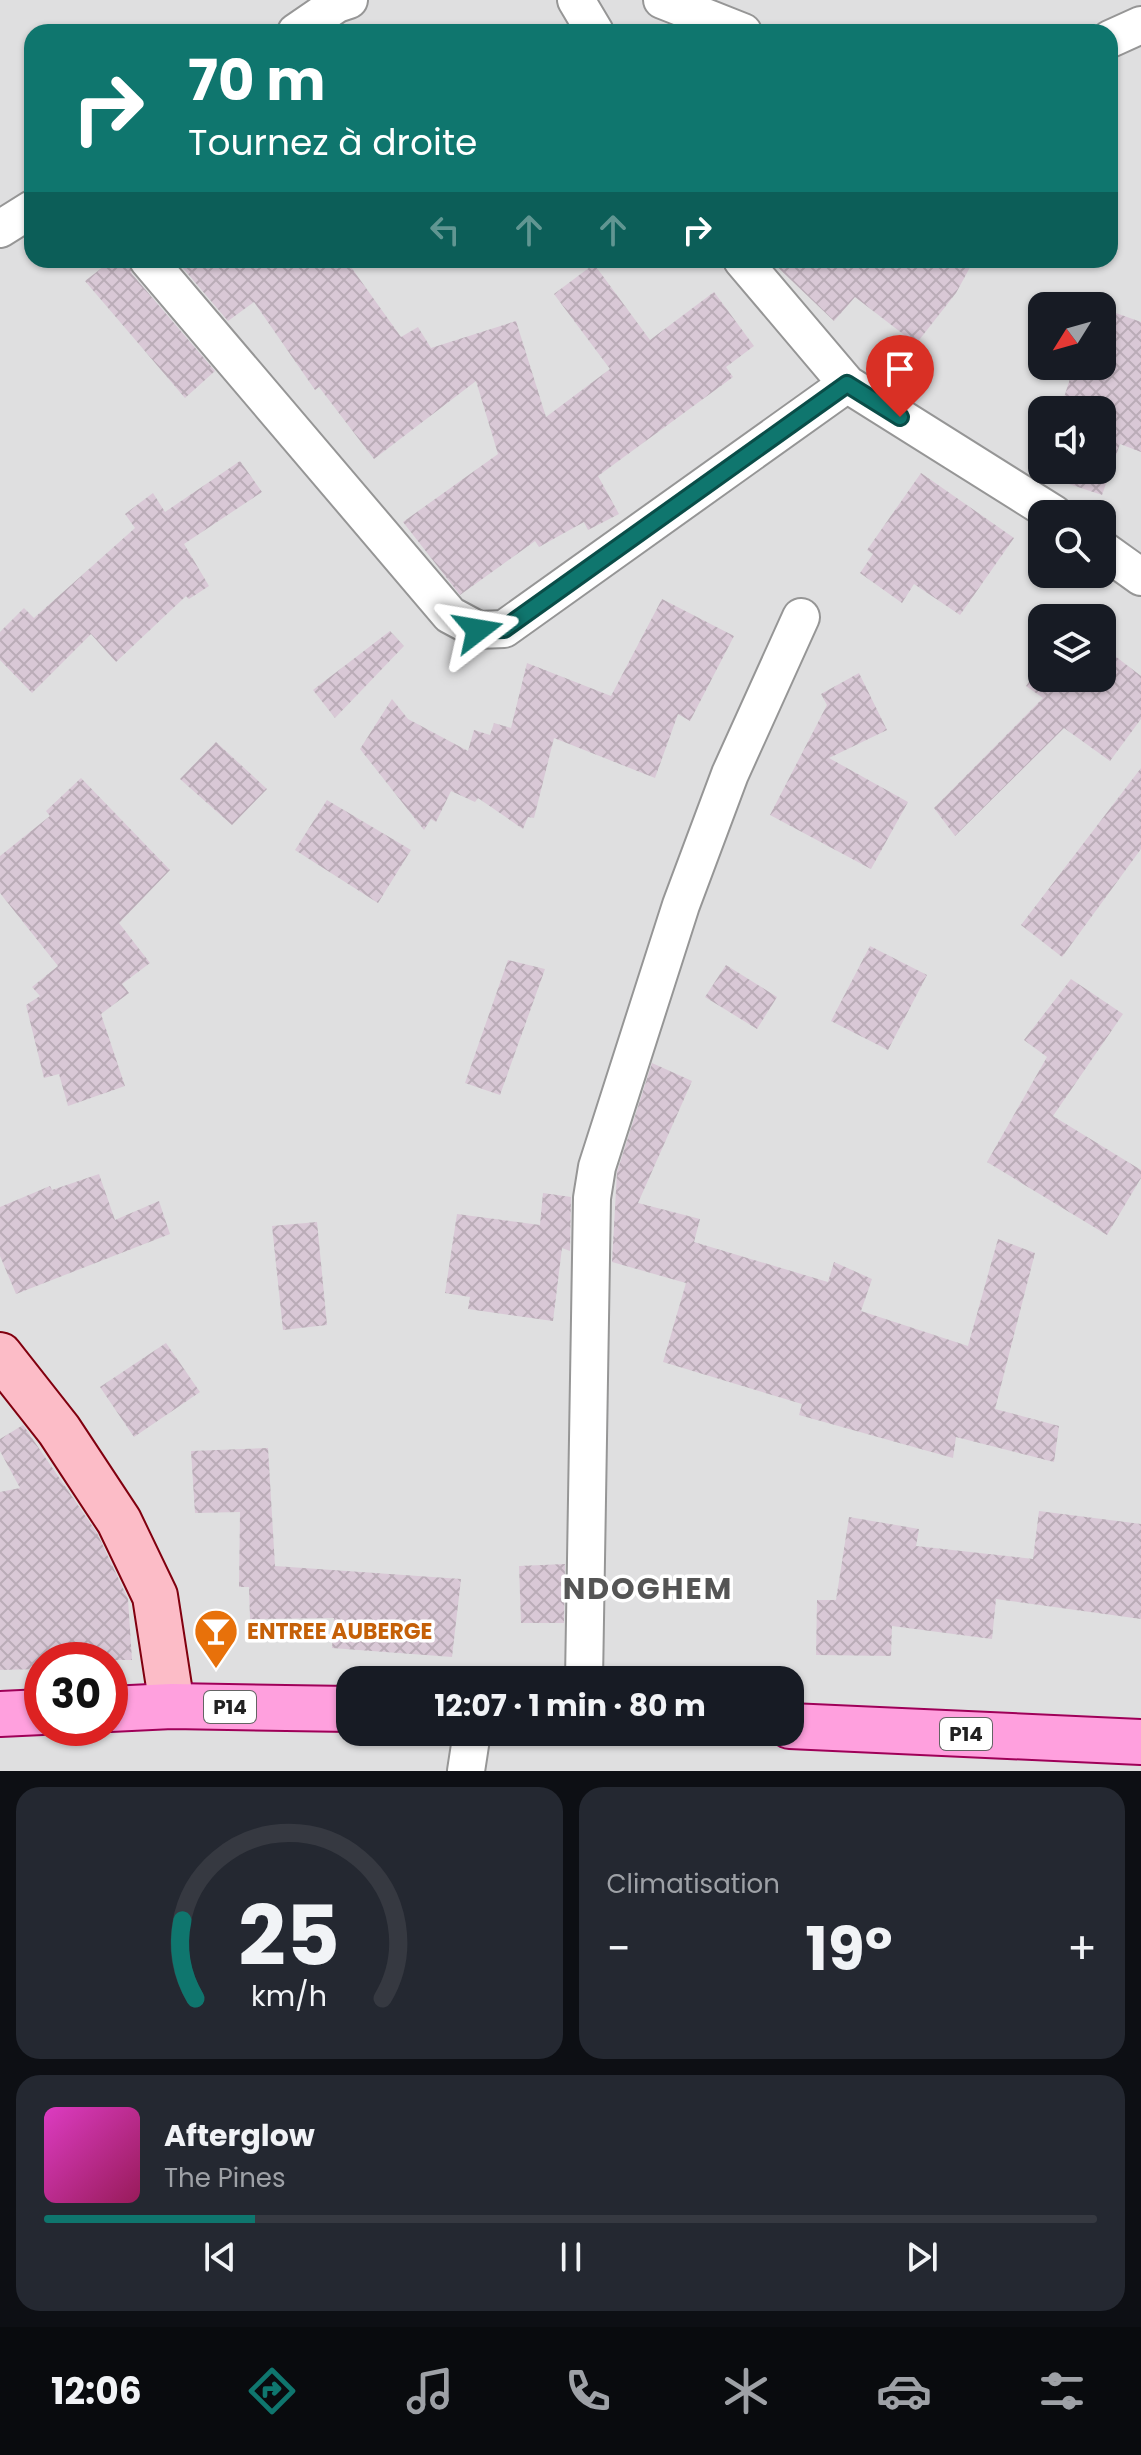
<!DOCTYPE html>
<html lang="fr">
<meta charset="utf-8">
<style>
body{margin:0;font-family:Poppins,sans-serif;background:#242831;color:#f1f3f6;height:100vh;display:flex;flex-direction:column;font-size:30px;white-space:nowrap}
*{box-sizing:border-box;margin:0}
p{font-size:26px;color:#9ea1a6}
.icon{flex:none;width:44px;height:44px;fill:none;stroke:currentColor;stroke-width:2;stroke-linecap:round;stroke-linejoin:round}
.map{position:relative;height:1771px;overflow:hidden}
.sheet{display:flex;flex-direction:column;gap:16px;padding:16px;background:#0d0f14;flex:1}
.sheet>*{flex:none}
.top-card{position:absolute;left:24px;top:24px;width:1094px;height:244px;border-radius:24px;box-shadow:0 2px 6px #0004;background:#0f766e;color:#fff;overflow:hidden}
.needle{width:52px;rotate:233deg}
.tools{position:absolute;left:1028px;top:292px;display:grid;gap:16px}
.tools a{display:grid;place-items:center;width:88px;height:88px;border-radius:16px;background:#171b24;box-shadow:0 2px 6px #0004;font-size:40px}
.speed{position:absolute;left:24px;top:1642px;display:flex;gap:16px;font-size:40px;font-weight:700;text-align:center}
.speed>*{display:grid;place-content:center;width:104px;height:104px;border-radius:50%;background:#171b24;box-shadow:0 2px 6px #0004;line-height:1}
.speed .limit{border:12px solid #d22;background:#fff;color:#111}
.pin{position:absolute;display:grid;place-items:center;width:68px;height:68px;color:#fff;margin:-82px -34px;border-radius:50% 50% 50% 0;rotate:-45deg;box-shadow:0 0 8px #0007}
.pin .icon{rotate:45deg}
.me{position:absolute;width:88px;margin:-44px;rotate:76deg;stroke-linejoin:round;filter:drop-shadow(0 0 6px #0008)}
.turn{display:flex;align-items:center;gap:28px;height:168px;padding:0 32px;font-size:36px}
.turn .icon{width:104px;height:104px;stroke-width:2.5}
.turn b{display:block;font-size:56px;line-height:68px}
.lanes{display:flex;align-items:center;height:76px;padding:0 32px;background:#0003;justify-content:center;gap:40px;direction:ltr}
.lanes .off{opacity:.35}
.big{font-size:60px;font-weight:700;line-height:1.1}
.sheet .card{flex:1;display:flex;flex-direction:column;justify-content:center;gap:12px;min-width:0;padding:0 28px;border-radius:24px;background:#242831}
.sheet .dial{align-items:center;gap:0}
.dial svg{height:208px;overflow:visible;fill:none;stroke:#363941;stroke-width:7;stroke-linecap:round;text-anchor:middle}
.dial text{fill:#f1f3f6;stroke:none}
.song{display:flex;align-items:center;gap:24px}
.cover{width:96px;height:96px;border-radius:12px;background:linear-gradient(135deg,hsl(310 70% 55%),hsl(330 70% 35%))}
.played{height:8px;border-radius:4px;background:linear-gradient(90deg,#0f766e 20%,#363941 20%)}
.keys{display:flex;justify-content:space-around;direction:ltr}
.heat{display:flex;justify-content:space-between;align-items:center;font-size:44px;direction:ltr}
.sheet .tiles{flex:1;display:grid;gap:16px;grid-template-columns:1fr 1fr}
.card:last-child{grid-column:span 2}
.trip{position:absolute;left:336px;top:1666px;width:468px;height:80px;border-radius:24px;background:#171b24;box-shadow:0 2px 6px #0004;font-weight:700;line-height:80px;text-align:center}
.dock{display:flex;height:128px;justify-content:space-around;align-items:center;background:#090b0e;color:#9ea1a6}
.dock .icon{width:56px;height:56px}
.dock .active{color:#0f766e}
.dock b{font-size:36px;color:#f1f3f6}
.map>svg:first-child{display:block}
.residential{fill:#dfdfe0;fill-rule:evenodd}
.building{fill:url(#building-cross-hatch)}
.lines{fill:none;stroke-linecap:round;stroke-linejoin:round}
.street-casing{stroke:#969696;stroke-width:40}
.secondary-casing{stroke:#81000f;stroke-width:48}
.primary-casing{stroke:#9f0058;stroke-width:48}
.street{stroke:#fff;stroke-width:36}
.secondary{stroke:#fcbcc7;stroke-width:44}
.primary{stroke:#ffa0de;stroke-width:44}
.route-casing{stroke:#0a4d48;stroke-width:20}
.route{stroke:#0f766e;stroke-width:14}
.labels{text-anchor:middle;stroke-width:7;stroke-linejoin:round;paint-order:stroke}
.shield{fill:#fff;stroke:#646464;stroke-width:2}
.shield-label{font-size:20px;font-weight:bold;fill:#222}
.food-label{font-size:22px;font-weight:bold;fill:#c56008;stroke:#fff;text-anchor:start}
.district-label{font-size:30px;font-weight:bold;letter-spacing:2px;fill:#555;stroke:#fff}
</style>
<div class="map">
<svg width="1141" height="1771" viewBox="0 0 1141 1771">
<defs>
<pattern id="building-cross-hatch" width="8" height="8" patternUnits="userSpaceOnUse" patternTransform="scale(2)"><rect width="8" height="8" fill="#d9c8d6"/><path d="M0 0l8 8M0 8l8-8" fill="none" stroke="#baacb7"/></pattern>
</defs>
<rect width="100%" height="100%" fill="#f2e8ee"/>
<path class="residential" d="M 0,0 L 1141,0 L 1141,1771 L 0,1771 ZM 32,32 L 1110,32 L 1110,260 L 32,260 ZM 1042,306 L 1102,306 L 1102,366 L 1042,366 ZM 1042,410 L 1102,410 L 1102,470 L 1042,470 ZM 1042,514 L 1102,514 L 1102,574 L 1042,574 ZM 1042,618 L 1102,618 L 1102,678 L 1042,678 ZM 42,1660 L 110,1660 L 110,1728 L 42,1728 ZM 350,1680 L 790,1680 L 790,1732 L 350,1732 Z"/>
<path class="building" d="M 112,260 L 128,260 L 132,274 L 215,371 L 185,398 L 85,281 Z
M 176,260 L 346,260 L 401,337 L 418,327 L 431,348 L 516,321 L 546,417 L 610,369 L 554,294 L 594,264 L 650,340 L 714,292 L 754,346 L 726,367 L 733,377 L 598,476 L 619,514 L 588,530 L 584,522 L 539,547 L 535,541 L 460,595 L 403,522 L 498,454 L 476,381 L 374,459 L 319,387 L 315,390 L 254,302 L 228,321 Z
M 770,260 L 974,260 L 956,293 L 916,344 L 855,297 L 834,321 Z
M 1102,308 L 1141,322 L 1141,452 L 1120,444 L 1102,495 L 1039,474 L 1042,465 L 1042,470 L 1102,470 L 1102,410 L 1060,410 L 1074,366 L 1102,366 Z
M 240,461 L 262,492 L 184,544 L 209,586 L 189,599 L 186,596 L 116,662 L 91,634 L 32,693 L 0,660 L 0,632 L 24,608 L 34,618 L 135,528 L 125,514 L 153,493 L 165,512 Z
M 921,473 L 1014,538 L 960,615 L 914,584 L 902,603 L 860,573 L 873,554 L 867,550 Z
M 662,599 L 734,636 L 690,721 L 678,714 L 655,778 L 554,738 L 534,818 L 528,817 L 523,829 L 478,798 L 475,802 L 451,791 L 436,822 L 431,819 L 424,830 L 360,749 L 392,699 L 408,719 L 468,751 L 474,730 L 490,735 L 494,723 L 511,728 L 527,663 L 611,696 Z
M 390,631 L 404,646 L 335,718 L 313,690 Z
M 1102,646 L 1141,676 L 1141,719 L 1110,761 L 1064,728 L 955,836 L 934,808 L 1043,698 L 1026,686 L 1042,664 L 1042,678 L 1102,678 Z
M 859,673 L 887,730 L 829,758 L 908,802 L 871,869 L 770,815 L 827,705 L 821,694 Z
M 216,742 L 267,789 L 232,825 L 180,779 Z
M 1141,768 L 1141,849 L 1062,957 L 1021,925 Z
M 81,778 L 170,870 L 119,923 L 150,963 L 122,984 L 129,993 L 101,1014 L 125,1086 L 68,1106 L 59,1074 L 44,1078 L 26,1005 L 40,996 L 32,987 L 58,966 L 0,893 L 0,856 L 50,816 L 46,811 Z
M 327,800 L 411,850 L 378,903 L 295,850 Z
M 870,946 L 927,975 L 888,1050 L 831,1021 Z
M 508,960 L 545,969 L 500,1095 L 465,1083 Z
M 726,965 L 777,997 L 757,1029 L 705,997 Z
M 1071,979 L 1123,1014 L 1053,1116 L 1141,1170 L 1141,1178 L 1107,1235 L 987,1162 L 1047,1057 L 1024,1040 Z
M 652,1063 L 692,1081 L 638,1203 L 700,1219 L 694,1242 L 828,1282 L 834,1262 L 872,1279 L 861,1311 L 968,1346 L 998,1239 L 1035,1253 L 995,1409 L 1059,1426 L 1054,1462 L 956,1437 L 953,1458 L 799,1415 L 802,1404 L 663,1362 L 686,1283 L 612,1262 L 617,1172 Z
M 99,1174 L 115,1220 L 159,1201 L 170,1234 L 16,1294 L 0,1256 L 0,1207 L 50,1186 L 52,1190 Z
M 543,1193 L 571,1197 L 570,1251 L 562,1248 L 553,1321 L 468,1309 L 470,1297 L 445,1293 L 457,1214 L 540,1225 Z
M 317,1222 L 327,1325 L 283,1330 L 272,1226 Z
M 166,1343 L 200,1392 L 134,1437 L 100,1387 Z
M 23,1425 L 97,1533 L 128,1599 L 132,1660 L 42,1660 L 42,1669 L 0,1670 L 0,1492 L 20,1488 L 0,1451 L 0,1439 Z
M 268,1448 L 275,1566 L 461,1579 L 452,1657 L 332,1648 L 334,1618 L 250,1619 L 249,1587 L 239,1587 L 240,1512 L 195,1513 L 191,1451 Z
M 1039,1511 L 1141,1524 L 1141,1619 L 996,1599 L 992,1639 L 892,1626 L 891,1656 L 816,1655 L 817,1600 L 836,1600 L 849,1517 L 919,1529 L 916,1546 L 1033,1559 Z
M 565,1564 L 564,1623 L 521,1623 L 519,1566 Z"/>
<g class="lines">
<g class="street-casing">
<path id="street" d="M 576,0 L 595,32
M 662,0 L 743,32
M 296,32 L 337,4 L 349,0
M 1110,39 L 1141,25
M 0,229 L 32,209
M 148,260 L 450,615 L 478,630 L 504,629 L 847,384 L 1054,514
M 742,260 L 847,384
M 1102,549 L 1141,577
M 584,1680 L 592,1198 L 597,1167 L 681,905 L 730,774 L 801,617
M 466,1771 L 472,1732"/>
</g>
<g class="secondary-casing">
<path id="secondary" d="M 0,1355 L 59,1430 L 119,1521 L 155,1596 L 172,1706"/>
</g>
<g class="primary-casing">
<path id="primary" d="M 110,1709 L 172,1706 L 350,1709
M 0,1714 L 42,1712
M 790,1726 L 1141,1742"/>
</g>
<use href="#street" class="street"/>
<use href="#secondary" class="secondary"/>
<use href="#primary" class="primary"/>
</g>
<g class="lines">
<g class="route-casing">
<path id="route" d="M 478,630 L 504,629 L 847,384 L 900,417"/>
</g>
<use href="#route" class="route"/>
</g>
<defs>
<g id="bar-pin" transform="scale(2.3)"><path d="M0 17L-7.5 6A9.5 9.5 0 1 1 7.5 6Z" fill="#e8710a" stroke="#fff"/><path d="M-6-5H6L.8 .8V4.5H3.5V6h-7V4.5H-.8V.8Z" fill="#fff"/></g>
</defs>
<g fill-rule="evenodd">
<use href="#bar-pin" x="216" y="1631"/>
</g>
<g class="labels">
<g class="shield">
<rect x="204" y="1691" width="52" height="32" rx="6"/>
<rect x="940" y="1718" width="52" height="32" rx="6"/>
</g>
<g class="shield-label">
<text x="230" y="1714">P14</text>
<text x="966" y="1741">P14</text>
</g>
<g class="food-label">
<text x="247" y="1639">ENTREE AUBERGE</text>
</g>
<g class="district-label">
<text x="648" y="1599">NDOGHEM</text>
</g>
</g>
</svg>
<div class="tools">
<a><svg class="needle" viewBox="-14 -14 28 28"><path d="M0-13l5 13h-10z" fill="#e53935"/><path d="M0 13l5-13h-10z" fill="#9ea1a6"/></svg></a>
<a><svg class="icon" aria-label="sound" viewBox="0 0 24 24"><path d="M4 9h4l5-4v14l-5-4H4zM17 9q2 3 0 6"/></svg></a>
<a><svg class="icon" aria-label="search" viewBox="0 0 24 24"><circle cx="10" cy="10" r="6"/><path d="M15 15l6 6"/></svg></a>
<a><svg class="icon" aria-label="layers" viewBox="0 0 24 24"><path d="M12 4l9 5-9 5-9-5zM3 14l9 5 9-5"/></svg></a>
</div>
<div class="speed"><div class="limit">30</div></div>
<div class="pin" style="left:900px;top:417px;background:#d93025"><svg class="icon" aria-label="arrive" viewBox="0 0 24 24"><path d="M6 21V4h12l-3 4 3 4H6"/></svg></div>
<svg class="me" style="left:478px;top:630px" viewBox="-20 -20 40 40"><path d="M0-17L14 15 0 8-14 15z" fill="#0f766e" stroke="#fff" stroke-width="4"/></svg>
<div class="trip">12:07 · 1 min · 80 m</div>
<div class="top-card">
<div class="turn"><svg class="icon" aria-label="right" viewBox="0 0 24 24"><path d="M7 20v-9h11M14 6l5 5-5 5"/></svg><div><b>70 m</b>Tournez à droite</div></div>
<div class="lanes"><svg class="icon off" aria-label="left" viewBox="0 0 24 24"><path d="M17 20v-9H6M10 6l-5 5 5 5"/></svg><svg class="icon off" aria-label="ahead" viewBox="0 0 24 24"><path d="M12 20V5M6 11l6-6 6 6"/></svg><svg class="icon off" aria-label="ahead" viewBox="0 0 24 24"><path d="M12 20V5M6 11l6-6 6 6"/></svg><svg class="icon" aria-label="right" viewBox="0 0 24 24"><path d="M7 20v-9h11M14 6l5 5-5 5"/></svg></div>
</div>
</div>
<section class="sheet">
<div class="tiles">
<div class="card dial"><svg viewBox="0 0 100 80">
<path d="M14 69A42 42 0 1 1 86 69"/>
<path d="M14 69A42 42 0 0 1 9 39" stroke="#0f766e"/>
<text x="50" y="56" font-size="32" font-weight="700">25</text>
<text x="50" y="72" font-size="11">km/h</text>
</svg></div>
<div class="card"><p>Climatisation</p>
<div class="heat"><a>−</a><b class="big">19°</b><a>+</a></div>
</div>
<div class="card">
<div class="song"><i class="cover"></i><div><b>Afterglow</b><p>The Pines</p></div></div>
<div class="played"></div>
<div class="keys"><svg class="icon" aria-label="previous" viewBox="0 0 24 24"><path d="M18 5L8 12l10 7zM5 5v14"/></svg><svg class="icon" aria-label="pause" viewBox="0 0 24 24"><path d="M8 5v14M16 5v14"/></svg><svg class="icon" aria-label="next" viewBox="0 0 24 24"><path d="M6 5l10 7-10 7zM19 5v14"/></svg></div>
</div>
</div>
</section>
<nav class="dock">
<b>12:06</b>
<svg class="icon active" aria-label="directions" viewBox="0 0 24 24"><path d="M12 3l9 9-9 9-9-9zM9 14v-3h6M13 9l2 2-2 2"/></svg>
<svg class="icon" aria-label="music" viewBox="0 0 24 24"><path d="M9 18V5l10-2v13"/><circle cx="6" cy="18" r="3"/><circle cx="16" cy="16" r="3"/></svg>
<svg class="icon" aria-label="phone" viewBox="0 0 24 24"><path d="M5 4h4l2 5-3 2q2 4 5 5l2-3 5 2v4C11 20 4 13 5 4z"/></svg>
<svg class="icon" aria-label="climate" viewBox="0 0 24 24"><path d="M12 3v18M4 7l16 10M4 17L20 7"/></svg>
<svg class="icon" aria-label="car" viewBox="0 0 24 24"><path d="M5 17H2v-5l4-1 3-4h7l3 4 3 1v5h-3M9 17h6M6 11h13"/><circle cx="7" cy="17" r="2"/><circle cx="17" cy="17" r="2"/></svg>
<svg class="icon" aria-label="filters" viewBox="0 0 24 24"><path d="M4 7h16M4 17h16"/><circle cx="9" cy="7" r="2"/><circle cx="15" cy="17" r="2"/></svg>
</nav>
